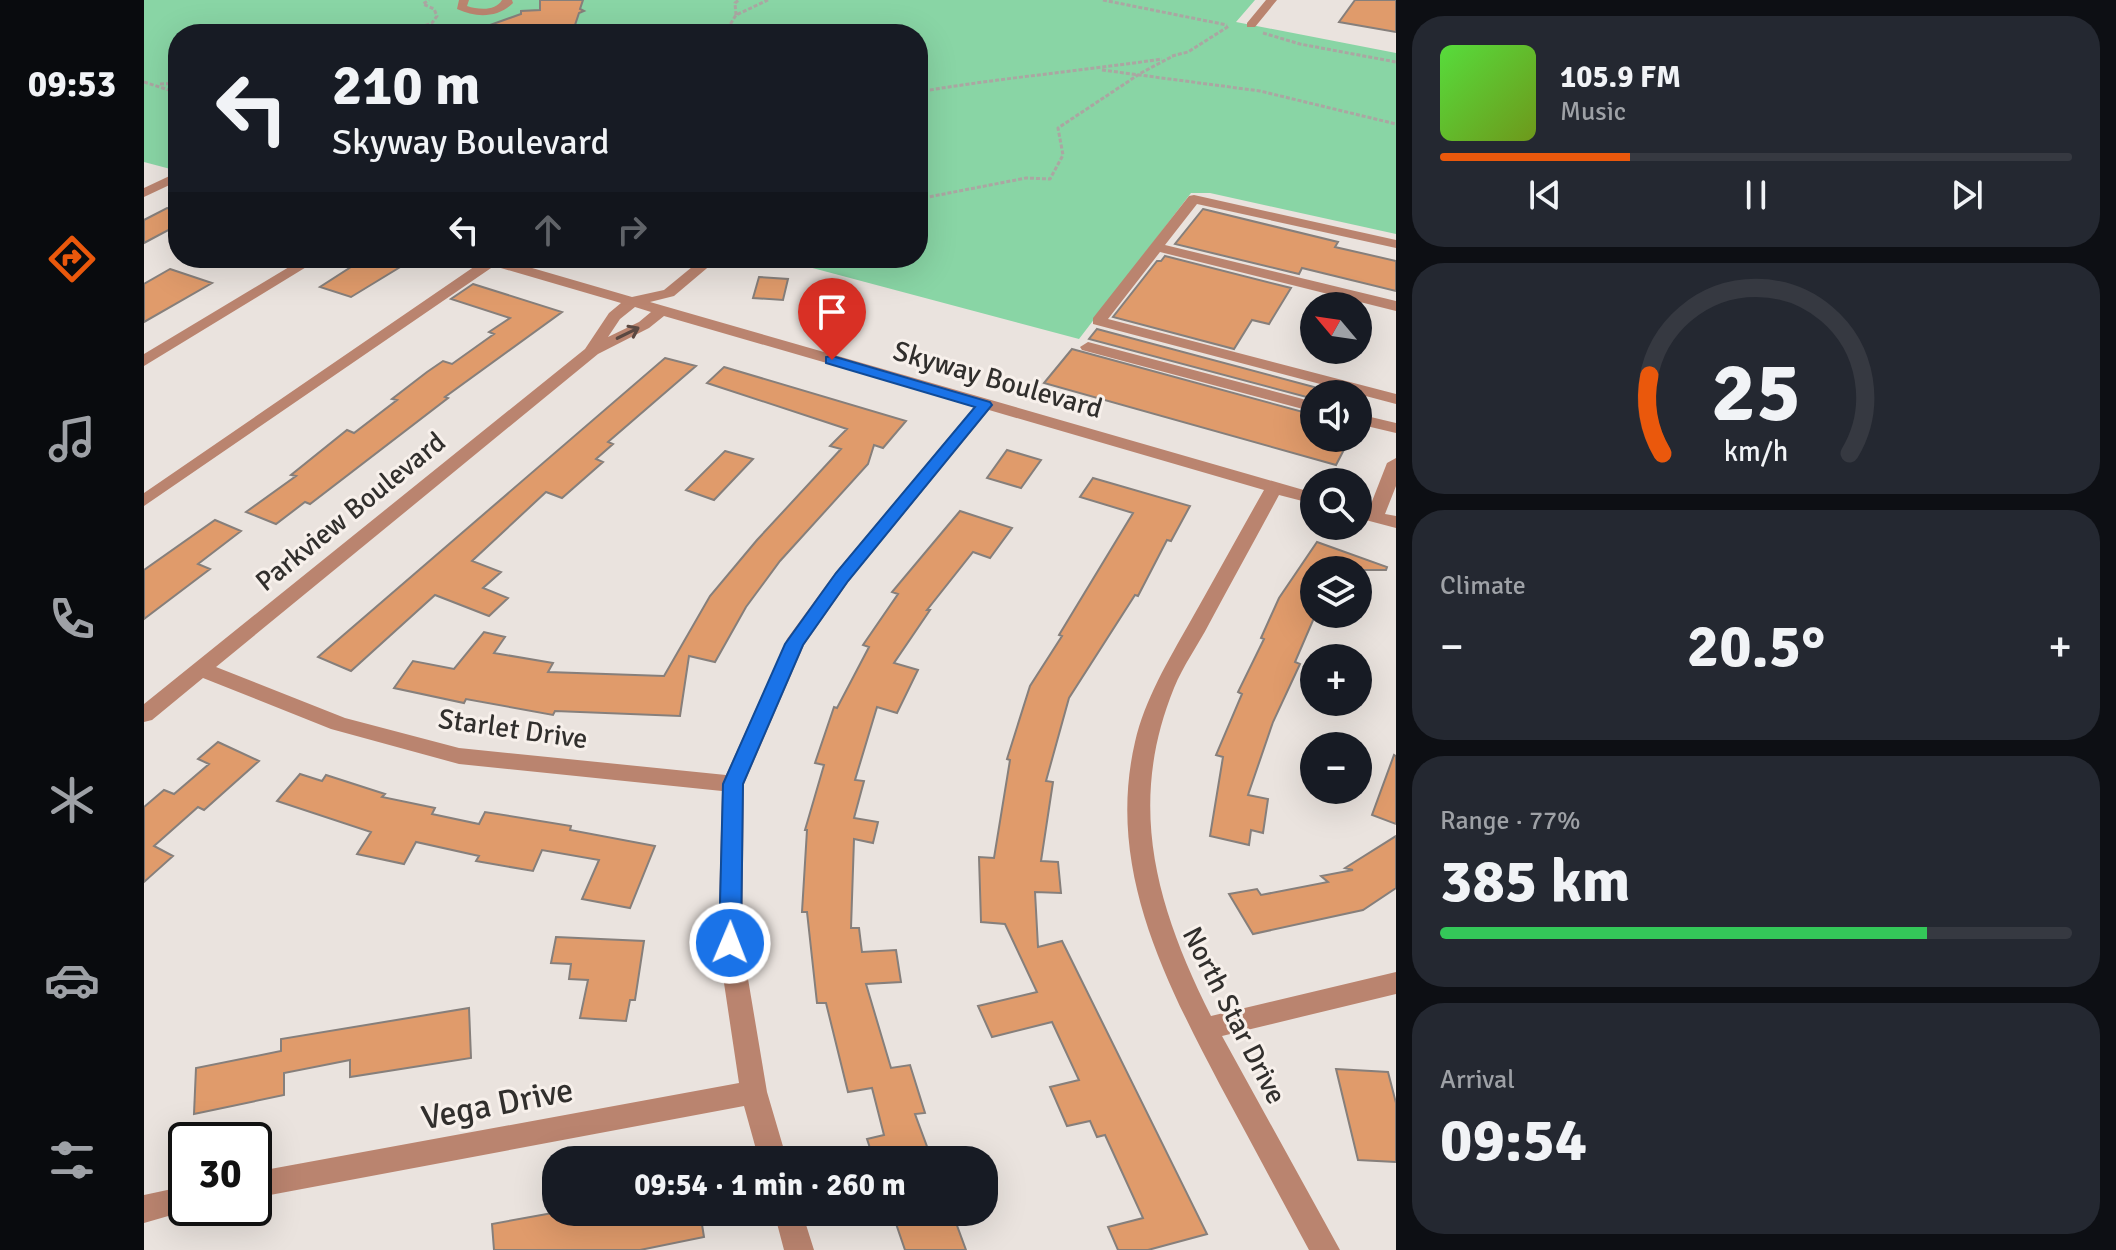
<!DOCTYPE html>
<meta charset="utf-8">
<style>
body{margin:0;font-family:Signika,sans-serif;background:#242831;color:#f1f3f6;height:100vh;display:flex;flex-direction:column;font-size:30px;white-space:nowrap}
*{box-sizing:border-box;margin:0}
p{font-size:26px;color:#9ea1a6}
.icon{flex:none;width:44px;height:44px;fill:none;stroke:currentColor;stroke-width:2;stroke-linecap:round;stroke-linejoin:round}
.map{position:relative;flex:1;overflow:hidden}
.details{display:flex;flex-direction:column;gap:16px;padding:16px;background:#0d0f14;width:720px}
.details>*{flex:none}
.banner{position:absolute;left:24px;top:24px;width:760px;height:244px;border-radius:32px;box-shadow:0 8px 32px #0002;background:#171b24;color:#f1f3f6;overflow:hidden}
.needle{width:52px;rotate:299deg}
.controls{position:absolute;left:1156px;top:292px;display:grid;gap:16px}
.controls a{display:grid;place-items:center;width:72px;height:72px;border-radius:50%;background:#171b24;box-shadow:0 8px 32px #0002;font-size:40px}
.speed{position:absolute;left:24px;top:1122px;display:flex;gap:16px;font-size:40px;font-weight:700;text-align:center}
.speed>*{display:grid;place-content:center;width:104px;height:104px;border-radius:50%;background:#171b24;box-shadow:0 8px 32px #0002;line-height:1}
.speed .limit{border:4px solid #111;border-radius:12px;background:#fff;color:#111}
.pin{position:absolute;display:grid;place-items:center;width:68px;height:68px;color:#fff;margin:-82px -34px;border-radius:50% 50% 50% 0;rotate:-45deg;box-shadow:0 0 8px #0007}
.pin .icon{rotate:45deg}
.me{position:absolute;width:88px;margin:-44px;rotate:1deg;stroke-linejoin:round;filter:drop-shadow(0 0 6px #0008)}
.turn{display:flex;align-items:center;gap:28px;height:168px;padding:0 32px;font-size:36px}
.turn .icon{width:104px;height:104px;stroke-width:2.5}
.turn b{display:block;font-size:56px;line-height:68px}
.lanes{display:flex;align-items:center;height:76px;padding:0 32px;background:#0003;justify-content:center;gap:40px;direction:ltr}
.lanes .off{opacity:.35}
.big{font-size:60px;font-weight:700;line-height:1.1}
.details .card{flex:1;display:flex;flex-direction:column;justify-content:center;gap:12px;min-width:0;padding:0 28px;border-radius:32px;background:#242831}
.details .dial{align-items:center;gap:0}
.dial svg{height:208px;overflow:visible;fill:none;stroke:#363941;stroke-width:7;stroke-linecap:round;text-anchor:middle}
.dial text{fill:#f1f3f6;stroke:none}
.song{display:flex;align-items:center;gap:24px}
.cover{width:96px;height:96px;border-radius:12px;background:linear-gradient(135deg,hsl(110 70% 55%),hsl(80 70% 35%))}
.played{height:8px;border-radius:4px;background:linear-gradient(90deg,#ea580c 30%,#363941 30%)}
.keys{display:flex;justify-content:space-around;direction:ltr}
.heat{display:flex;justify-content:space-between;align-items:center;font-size:44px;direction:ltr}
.charge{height:12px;border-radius:6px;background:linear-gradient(90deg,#34c759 77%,#363941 0)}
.trip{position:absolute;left:398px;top:1146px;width:456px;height:80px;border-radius:32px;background:#171b24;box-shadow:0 8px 32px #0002;font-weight:700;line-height:80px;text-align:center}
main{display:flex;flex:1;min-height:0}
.dock{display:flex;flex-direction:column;width:144px;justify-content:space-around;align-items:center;background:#090b0e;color:#9ea1a6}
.dock .icon{width:56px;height:56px}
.dock .selected{color:#ea580c}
.dock b{font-size:36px;color:#f1f3f6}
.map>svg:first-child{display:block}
.green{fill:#89d5a5}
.building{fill:#e09b6b;stroke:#867f7b;stroke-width:2}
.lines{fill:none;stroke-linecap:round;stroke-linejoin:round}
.path{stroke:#aba6a2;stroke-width:3;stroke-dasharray:4 2;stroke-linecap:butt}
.minor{fill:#ba846f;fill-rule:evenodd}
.oneway{stroke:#5a4841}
.route{fill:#1a73e8;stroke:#114b97;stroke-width:2}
.labels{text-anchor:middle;stroke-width:6;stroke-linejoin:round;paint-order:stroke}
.street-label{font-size:28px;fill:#312f2d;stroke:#f7f0eb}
.near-street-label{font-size:34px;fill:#312f2d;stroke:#f7f0eb}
</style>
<main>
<nav class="dock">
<b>09:53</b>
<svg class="icon selected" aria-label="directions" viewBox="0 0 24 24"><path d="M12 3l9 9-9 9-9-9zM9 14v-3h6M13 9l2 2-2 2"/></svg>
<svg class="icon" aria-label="music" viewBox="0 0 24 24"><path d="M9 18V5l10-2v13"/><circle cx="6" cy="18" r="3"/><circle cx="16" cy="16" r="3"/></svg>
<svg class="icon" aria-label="phone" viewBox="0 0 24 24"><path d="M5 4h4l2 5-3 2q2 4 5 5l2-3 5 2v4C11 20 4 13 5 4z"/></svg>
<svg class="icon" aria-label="climate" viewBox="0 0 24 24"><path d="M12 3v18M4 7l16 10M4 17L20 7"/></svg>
<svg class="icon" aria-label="car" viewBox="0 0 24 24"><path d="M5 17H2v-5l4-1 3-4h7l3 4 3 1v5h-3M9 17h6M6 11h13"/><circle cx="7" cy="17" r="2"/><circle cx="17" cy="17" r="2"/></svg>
<svg class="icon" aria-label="filters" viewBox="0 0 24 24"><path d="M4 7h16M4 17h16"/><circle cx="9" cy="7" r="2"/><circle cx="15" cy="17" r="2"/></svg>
</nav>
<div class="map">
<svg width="1252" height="1250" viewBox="0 0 1252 1250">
<rect width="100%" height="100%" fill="#eae3de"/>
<path class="green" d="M 0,0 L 1111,0 L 1092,22 L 1252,53 L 1252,234 L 1066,193 L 1047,193 L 935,339 L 631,258 L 774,258 L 774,34 L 34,34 L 34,171 L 0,162 Z"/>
<path class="building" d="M 396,0 L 439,0 L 436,9 L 440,11 L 435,13 L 430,28 L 395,29 L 383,34 L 330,34 L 329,31 L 377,14 L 377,11 L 396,10 Z
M 1211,0 L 1252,0 L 1252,32 L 1195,22 Z
M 23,208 L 34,212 L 34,225 L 0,243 L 0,220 Z
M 1059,209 L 1194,242 L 1191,247 L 1252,261 L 1252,291 L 1158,268 L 1155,274 L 1031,244 Z
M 1021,256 L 1147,288 L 1125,324 L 1108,320 L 1090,349 L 969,317 L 1013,261 L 1017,261 Z
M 221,258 L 271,258 L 207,297 L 176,287 Z
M 26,269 L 68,283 L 0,322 L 0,284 Z
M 615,277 L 644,279 L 639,300 L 609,298 Z
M 329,284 L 418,312 L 301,397 L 304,398 L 166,504 L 161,502 L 132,524 L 102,512 L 152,476 L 147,475 L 203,430 L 210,433 L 253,400 L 248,399 L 283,372 L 299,361 L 308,364 L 350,334 L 345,332 L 366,318 L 307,299 Z
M 953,329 L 1170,387 L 1170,399 L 945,339 Z
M 928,349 L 1170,415 L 1170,438 L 1206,438 L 1192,465 L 900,383 Z
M 521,358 L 552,366 L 464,442 L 469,444 L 452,459 L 459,462 L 418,498 L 402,492 L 328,561 L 357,572 L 339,588 L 364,598 L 345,616 L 291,595 L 207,671 L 174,657 Z
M 580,367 L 762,421 L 739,448 L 730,445 L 724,464 L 636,561 L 602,607 L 571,662 L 545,656 L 536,716 L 411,711 L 409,715 L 322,699 L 320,703 L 250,688 L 269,661 L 310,669 L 340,632 L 361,637 L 350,653 L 409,663 L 404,672 L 520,676 L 566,596 L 613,540 L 697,449 L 686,446 L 703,429 L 563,383 Z
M 863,450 L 897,460 L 877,488 L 843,478 Z
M 581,451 L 609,459 L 570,500 L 542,490 Z
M 949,478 L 1046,506 L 1027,541 L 1023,540 L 994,596 L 991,595 L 925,698 L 902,781 L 909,782 L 897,861 L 914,862 L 917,893 L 891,892 L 894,947 L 918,941 L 1063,1234 L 1004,1250 L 974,1250 L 964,1227 L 999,1218 L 961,1135 L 953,1137 L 946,1121 L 923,1126 L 906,1087 L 935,1080 L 908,1022 L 848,1037 L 834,1006 L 893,992 L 861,924 L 837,922 L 835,857 L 850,858 L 866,760 L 863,759 L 886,686 L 918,636 L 915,635 L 989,513 L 936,497 Z
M 816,511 L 868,528 L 846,558 L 829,552 L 783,610 L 786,610 L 750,663 L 774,670 L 753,713 L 733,707 L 711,780 L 720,781 L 710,818 L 734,822 L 729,843 L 710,839 L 707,928 L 715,928 L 718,952 L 752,950 L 757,982 L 722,984 L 747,1068 L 766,1065 L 781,1113 L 771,1114 L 788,1160 L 730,1160 L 723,1139 L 740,1135 L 728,1088 L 704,1092 L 682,1003 L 673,1003 L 663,912 L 658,912 L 663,830 L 661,830 L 680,765 L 671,763 L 690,707 L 693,708 L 725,647 L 719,645 L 754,594 L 748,592 Z
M 71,520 L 97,531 L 54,564 L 66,569 L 0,619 L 0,570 Z
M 1173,542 L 1243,567 L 1242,570 L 1170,570 L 1170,618 L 1151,662 L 1156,664 L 1129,722 L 1104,795 L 1124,799 L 1119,833 L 1107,830 L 1105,845 L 1066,836 L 1079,757 L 1072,755 L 1098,694 L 1094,692 L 1120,639 L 1117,638 L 1135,598 Z
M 74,742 L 115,761 L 60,810 L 54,807 L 10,846 L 29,856 L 0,882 L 0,807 L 20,790 L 30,794 L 65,764 L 54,759 Z
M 1250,755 L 1252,756 L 1252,824 L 1228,815 Z
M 156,774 L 178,781 L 182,775 L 241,794 L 238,797 L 291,808 L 288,814 L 335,824 L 341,812 L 427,826 L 426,830 L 511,846 L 486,908 L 438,899 L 455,860 L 398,850 L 389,871 L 332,861 L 335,856 L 272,842 L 260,864 L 213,854 L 227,832 L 133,801 Z
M 1252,836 L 1252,888 L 1219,910 L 1109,934 L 1085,894 L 1113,889 L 1117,895 L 1184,882 L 1177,876 L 1209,870 L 1201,868 Z
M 412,937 L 500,941 L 491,1000 L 486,1000 L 482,1021 L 436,1018 L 444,980 L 425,979 L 427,964 L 407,963 Z
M 325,1008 L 327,1058 L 206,1077 L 206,1060 L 140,1073 L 140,1095 L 50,1114 L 52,1068 L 137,1051 L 137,1039 Z
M 1192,1069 L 1244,1072 L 1252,1103 L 1252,1162 L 1214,1160 Z
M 414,1212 L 556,1212 L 560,1237 L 496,1250 L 350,1250 L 348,1224 Z
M 748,1212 L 808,1212 L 822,1250 L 761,1250 Z"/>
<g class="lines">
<path class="path" d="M 959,0 L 1083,25
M 592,15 L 591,3 L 595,0
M 1119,33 L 1156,44 L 1252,62
M 259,34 L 288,23 L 293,16 L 290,9 L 279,4 L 285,0
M 588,34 L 584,28 L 592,15 L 624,0
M 1028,56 L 1044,52 L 1085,26
M 958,70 L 1116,91 L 1252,124
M 0,82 L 34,93
M 16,84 L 34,83
M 774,92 C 855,78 937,71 1018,59
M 774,199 L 882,178 L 906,179 L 919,155 L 914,128 L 997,73 L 1029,56"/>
<path class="minor" d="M 315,0 L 325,0 L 323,6 C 335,10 352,11 358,0 L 368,0 L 369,3 C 354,18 332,18 313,9 Z
M 1122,0 L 1133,0 L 1111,27 L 1103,27 L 1103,23 Z
M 34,172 L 34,181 L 0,197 L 0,188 Z
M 1050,195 L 1252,240 L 1252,248 L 1053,204 L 1021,245 L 1252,301 L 1252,311 L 1016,252 L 964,319 L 1252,394 L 1252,404 L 949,324 L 949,318 L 1045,196 Z
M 160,258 L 177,258 L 0,366 L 0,354 Z
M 331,258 L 354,258 L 488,297 L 520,290 L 559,258 L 575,258 L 530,296 L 506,302 L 1170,493 L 1170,504 L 1135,495 C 1112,538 1088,581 1065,624 C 1054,645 1039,666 1030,688 C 982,806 1013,908 1067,1016 L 1252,972 L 1252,994 L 1078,1036 L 1196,1250 L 1165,1250 C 1135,1195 1106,1140 1076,1085 C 1020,978 962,867 991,742 C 1001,699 1024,661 1046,622 C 1071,578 1095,534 1120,490 L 845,410 L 705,581 L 660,645 L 600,784 L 598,943 L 623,1092 L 643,1160 L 615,1160 L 600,1106 L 110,1198 L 110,1172 L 595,1083 L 574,943 L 578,791 L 315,764 L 187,729 L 59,678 L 8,720 L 0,722 L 0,704 L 441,349 L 465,313 L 477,303 L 350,266 L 0,506 L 0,493 L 337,262 ZM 491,307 L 507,312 L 495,322 L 464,337 L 476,319 ZM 520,316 L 831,406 L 691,573 L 643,639 L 582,775 L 315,748 L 201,718 L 72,667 L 454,354 L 505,328 Z
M 944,342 L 1170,402 L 1170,412 L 938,350 L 936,347 Z
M 1214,414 L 1252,423 L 1252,433 L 1214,424 Z
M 1252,458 L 1252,486 L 1241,514 L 1252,516 L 1252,528 L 1214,518 L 1214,507 L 1225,509 L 1243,463 Z
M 42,1186 L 42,1208 L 52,1208 L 0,1223 L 0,1195 Z
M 630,1212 L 658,1212 L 670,1250 L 640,1250 Z"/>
</g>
<defs><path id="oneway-shaft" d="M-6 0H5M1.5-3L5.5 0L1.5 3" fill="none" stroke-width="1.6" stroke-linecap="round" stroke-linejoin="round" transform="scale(2)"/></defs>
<use class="oneway" href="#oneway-shaft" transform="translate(484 333) rotate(-26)"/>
<path class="route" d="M 688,356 L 846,402 L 848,405 L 704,581 L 659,645 L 599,784 L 597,943 L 594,950 L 586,953 L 578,950 L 575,943 L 579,784 L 641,644 L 692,573 L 831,407 L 682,363 L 682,357 Z"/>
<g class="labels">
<g class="street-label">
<text transform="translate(854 379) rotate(16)" y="10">Skyway Boulevard</text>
<text transform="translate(206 511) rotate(-39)" y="10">Parkview Boulevard</text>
<text transform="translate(369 728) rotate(8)" y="10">Starlet Drive</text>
<text transform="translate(1091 1015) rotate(63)" y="10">North Star Drive</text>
</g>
<g class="near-street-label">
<text transform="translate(353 1103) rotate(-11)" y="12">Vega Drive</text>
</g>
</g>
</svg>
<div class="controls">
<a><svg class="needle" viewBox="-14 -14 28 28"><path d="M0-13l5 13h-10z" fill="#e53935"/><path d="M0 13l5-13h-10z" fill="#9ea1a6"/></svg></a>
<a><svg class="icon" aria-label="sound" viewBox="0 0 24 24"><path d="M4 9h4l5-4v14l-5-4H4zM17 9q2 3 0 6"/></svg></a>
<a><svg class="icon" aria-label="search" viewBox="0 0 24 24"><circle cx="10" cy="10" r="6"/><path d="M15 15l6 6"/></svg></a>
<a><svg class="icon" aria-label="layers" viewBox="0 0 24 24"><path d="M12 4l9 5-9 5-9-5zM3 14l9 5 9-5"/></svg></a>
<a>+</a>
<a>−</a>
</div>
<div class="speed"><div class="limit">30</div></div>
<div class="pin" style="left:688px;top:360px;background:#d93025"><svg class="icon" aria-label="arrive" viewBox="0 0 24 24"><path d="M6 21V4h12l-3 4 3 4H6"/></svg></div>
<svg class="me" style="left:586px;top:943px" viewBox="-20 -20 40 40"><circle r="17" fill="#1a73e8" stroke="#fff" stroke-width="3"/><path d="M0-11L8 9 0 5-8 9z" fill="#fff"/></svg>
<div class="trip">09:54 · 1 min · 260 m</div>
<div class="banner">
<div class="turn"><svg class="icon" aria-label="left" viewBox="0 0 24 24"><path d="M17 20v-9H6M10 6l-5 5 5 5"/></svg><div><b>210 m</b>Skyway Boulevard</div></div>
<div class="lanes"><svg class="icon" aria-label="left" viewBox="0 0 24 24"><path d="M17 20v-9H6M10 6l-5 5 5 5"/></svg><svg class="icon off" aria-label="ahead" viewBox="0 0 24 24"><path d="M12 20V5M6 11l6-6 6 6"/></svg><svg class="icon off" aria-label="right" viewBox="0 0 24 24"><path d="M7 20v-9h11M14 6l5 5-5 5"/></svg></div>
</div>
</div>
<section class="details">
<div class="card">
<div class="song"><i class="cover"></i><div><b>105.9 FM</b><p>Music</p></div></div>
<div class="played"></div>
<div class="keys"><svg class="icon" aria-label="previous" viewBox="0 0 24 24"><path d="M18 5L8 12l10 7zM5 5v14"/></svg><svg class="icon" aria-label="pause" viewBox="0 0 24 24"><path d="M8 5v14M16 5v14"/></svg><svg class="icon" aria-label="next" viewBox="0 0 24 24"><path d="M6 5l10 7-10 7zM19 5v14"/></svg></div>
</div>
<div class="card dial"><svg viewBox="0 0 100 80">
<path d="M14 69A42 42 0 1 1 86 69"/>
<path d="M14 69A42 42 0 0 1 9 39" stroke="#ea580c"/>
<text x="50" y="56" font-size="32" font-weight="700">25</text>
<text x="50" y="72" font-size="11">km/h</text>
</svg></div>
<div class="card"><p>Climate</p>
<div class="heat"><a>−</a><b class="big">20.5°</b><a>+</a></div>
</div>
<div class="card"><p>Range · 77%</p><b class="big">385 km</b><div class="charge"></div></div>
<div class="card"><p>Arrival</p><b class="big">09:54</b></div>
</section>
</main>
